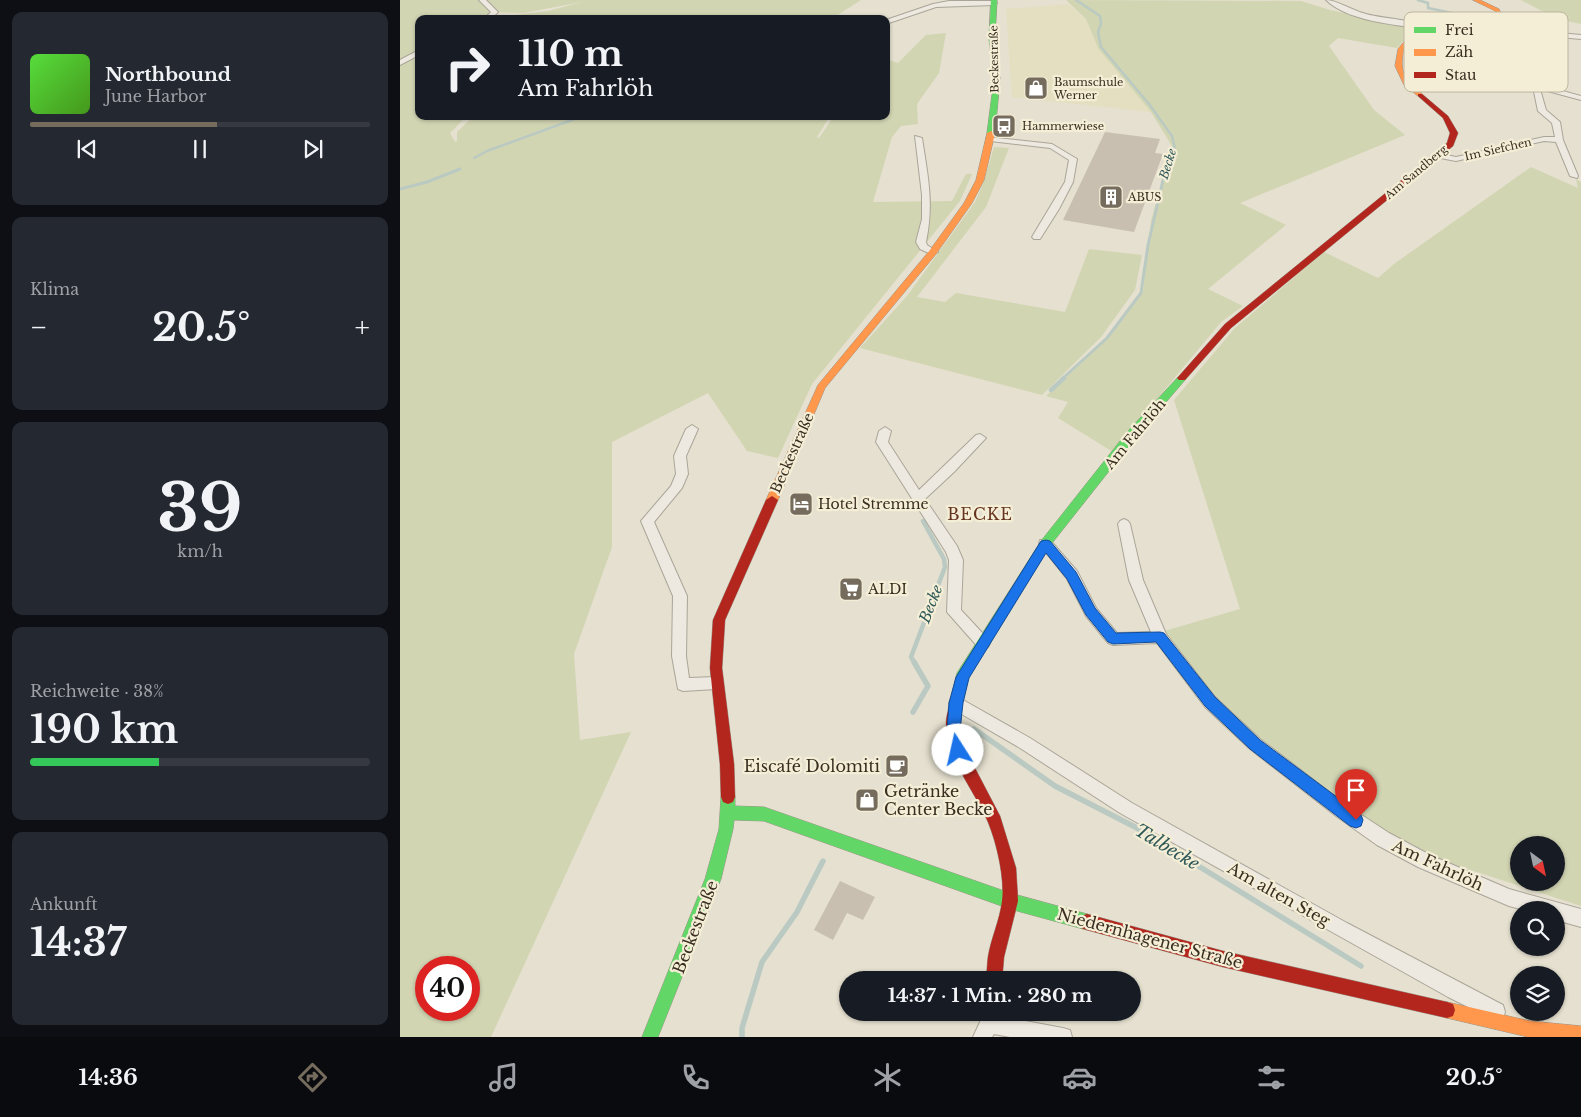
<!DOCTYPE html>
<html lang="de">
<meta charset="utf-8">
<style>
body{margin:0;font-family:"Libre Baskerville",serif;background:#242831;color:#f1f3f6;height:100vh;display:flex;flex-direction:column;font-size:19px;white-space:nowrap}
*{box-sizing:border-box;margin:0}
p{font-size:16px;color:#9ea1a6}
.icon{flex:none;width:28px;height:28px;fill:none;stroke:currentColor;stroke-width:2;stroke-linecap:round;stroke-linejoin:round}
.map{position:relative;flex:1;overflow:hidden}
.drawer{display:flex;flex-direction:column;gap:12px;padding:12px;background:#0d0f14;width:400px}
.drawer>*{flex:none}
.guide{position:absolute;left:15px;top:15px;width:475px;height:105px;border-radius:10px;box-shadow:0 1px 4px #0004;background:#171b24;color:#f1f3f6;overflow:hidden}
.needle{width:32px;rotate:147deg}
.buttons{position:absolute;left:1110px;top:836px;display:grid;gap:10px}
.buttons a{display:grid;place-items:center;width:55px;height:55px;border-radius:50%;background:#171b24;box-shadow:0 1px 4px #0004;font-size:25px}
.speed{position:absolute;left:15px;top:956px;display:flex;gap:10px;font-size:25px;font-weight:700;text-align:center}
.speed>*{display:grid;place-content:center;width:65px;height:65px;border-radius:50%;background:#171b24;box-shadow:0 1px 4px #0004;line-height:1}
.speed .limit{border:8px solid #d22;background:#fff;color:#111}
.pin{position:absolute;display:grid;place-items:center;width:42px;height:42px;color:#fff;margin:-51px -21px;border-radius:50% 50% 50% 0;rotate:-45deg;box-shadow:0 0 5px #0007}
.pin .icon{rotate:45deg}
.me{position:absolute;width:55px;margin:-28px;rotate:350deg;stroke-linejoin:round;filter:drop-shadow(0 0 4px #0008)}
.turn{display:flex;align-items:center;gap:18px;height:105px;padding:0 20px;font-size:22px}
.turn .icon{width:65px;height:65px;stroke-width:2.5}
.turn b{display:block;font-size:35px;line-height:42px}
.big{font-size:38px;font-weight:700;line-height:1.1}
.drawer .card{flex:1;display:flex;flex-direction:column;justify-content:center;gap:8px;min-width:0;padding:0 18px;border-radius:10px;background:#242831}
.drawer .dial{align-items:center;gap:0}
.dial b{font-size:65px;line-height:1}
.song{display:flex;align-items:center;gap:15px}
.cover{width:60px;height:60px;border-radius:8px;background:linear-gradient(135deg,hsl(110 70% 55%),hsl(100 70% 35%))}
.played{height:5px;border-radius:2px;background:linear-gradient(90deg,#756c5d 55%,#363941 55%)}
.keys{display:flex;justify-content:space-around;direction:ltr}
.heat{display:flex;justify-content:space-between;align-items:center;font-size:28px;direction:ltr}
.charge{height:8px;border-radius:4px;background:linear-gradient(90deg,#34c759 38%,#363941 0)}
.trip{position:absolute;left:439px;top:971px;width:302px;height:50px;border-radius:25px;background:#171b24;box-shadow:0 1px 4px #0004;font-weight:700;line-height:50px;text-align:center}
.menu{display:flex;height:80px;justify-content:space-around;align-items:center;background:#090b0e;color:#9ea1a6}
.menu .icon{width:35px;height:35px}
.menu .active{color:#756c5d}
.menu b{font-size:22px;color:#f1f3f6}
main{display:flex;flex:1;min-height:0}
.map>svg:first-child{display:block}
.farmland{fill:#e4dfc0}
.green{fill:#d2d5b2;fill-rule:evenodd}
.lines{fill:none;stroke-linecap:round;stroke-linejoin:round}
.stream-far3{stroke:#bacac2;stroke-width:2.5}
.stream-far2{stroke:#bacac2;stroke-width:3}
.stream-far1{stroke:#bacac2;stroke-width:4.5}
.stream{stroke:#bacac2;stroke-width:5.5}
.building{fill:#c9bfb0}
.street-casing{stroke:#aaa598;stroke-width:2}
.fast-casing{stroke:#9a9488;stroke-width:1}
.slow-casing{stroke:#9a9488;stroke-width:1}
.jam-casing{stroke:#9a9488;stroke-width:1}
.street{fill:#ede9e0;fill-rule:evenodd}
.fast{fill:#63d668;fill-rule:evenodd}
.slow{fill:#ff974d;fill-rule:evenodd}
.jam{fill:#b3261e;fill-rule:evenodd}
.route{fill:#1a73e8;stroke:#114b97}
.labels{text-anchor:middle;stroke-width:4.5;stroke-linejoin:round;paint-order:stroke}
.far-street-label{font-size:11px;fill:#392e20;stroke:#f5eed6}
.far-poi-label{font-size:11px;fill:#392e20;stroke:#f5eed6;text-anchor:start}
.far-water-label{font-size:12px;font-style:italic;fill:#2f5859;stroke:#f5eed6}
.street-label{font-size:14px;fill:#392e20;stroke:#f5eed6}
.poi-label{font-size:14px;fill:#392e20;stroke:#f5eed6;text-anchor:start}
.water-label{font-size:15px;font-style:italic;fill:#2f5859;stroke:#f5eed6}
.quarter-label{font-size:16px;letter-spacing:1px;fill:#653420;stroke:#f5eed6}
.near-poi-label{font-size:16px;fill:#392e20;stroke:#f5eed6;text-anchor:end}
.near-street-label{font-size:16px;fill:#392e20;stroke:#f5eed6}
.near-water-label{font-size:18px;font-style:italic;fill:#2f5859;stroke:#f5eed6}
.key{fill:#f5eed6;stroke:#bdb49f;stroke-width:1}
.key-label{font-size:14px;fill:#392e20}
</style>
<main>
<section class="drawer">
<div class="card">
<div class="song"><i class="cover"></i><div><b>Northbound</b><p>June Harbor</p></div></div>
<div class="played"></div>
<div class="keys"><svg class="icon" aria-label="previous" viewBox="0 0 24 24"><path d="M18 5L8 12l10 7zM5 5v14"/></svg><svg class="icon" aria-label="pause" viewBox="0 0 24 24"><path d="M8 5v14M16 5v14"/></svg><svg class="icon" aria-label="next" viewBox="0 0 24 24"><path d="M6 5l10 7-10 7zM19 5v14"/></svg></div>
</div>
<div class="card"><p>Klima</p>
<div class="heat"><a>−</a><b class="big">20.5°</b><a>+</a></div>
</div>
<div class="card dial"><b>39</b><p>km/h</p></div>
<div class="card"><p>Reichweite · 38%</p><b class="big">190 km</b><div class="charge"></div></div>
<div class="card"><p>Ankunft</p><b class="big">14:37</b></div>
</section>
<div class="map">
<svg width="1181" height="1037" viewBox="0 0 1181 1037">
<rect width="100%" height="100%" fill="#e5e0cf"/>
<path class="farmland" d="M 668,4 L 686,19 L 698,48 L 751,112 L 612,97 L 606,9 Z"/>
<path class="green" d="M 0,0 L 79,0 L 92,13 L 85,19 L 19,19 L 19,116 L 67,116 L 50,133 L 55,142 L 57,141 L 57,132 L 74,116 L 430,116 L 417,137 L 419,138 L 434,116 L 486,116 L 486,59 L 498,63 L 526,35 L 546,33 L 539,73 L 517,104 L 518,124 L 501,126 L 492,137 L 473,202 L 552,201 L 566,174 L 572,174 L 560,201 L 412,384 L 378,458 L 347,451 L 308,393 L 212,442 L 212,547 L 174,654 L 180,740 L 231,732 L 91,1037 L 0,1037 ZM 26,968 L 69,968 L 69,1010 L 26,1010 Z
M 85,0 L 461,0 L 431,19 L 130,19 L 114,15 L 148,11 L 182,2 L 123,13 L 97,12 Z
M 666,0 L 901,1 L 930,10 L 1026,30 L 1009,35 L 997,48 L 938,38 L 929,46 L 974,110 L 1005,135 L 840,203 L 886,225 L 808,289 L 843,306 L 821,322 L 713,452 L 658,418 L 668,402 L 646,396 L 707,338 L 743,291 L 751,221 L 772,146 L 751,112 L 698,48 L 686,19 Z
M 1121,0 L 1181,0 L 1181,24 L 1157,19 Z
M 594,147 L 609,148 L 586,207 L 517,297 L 545,302 L 556,293 L 665,312 L 689,249 L 742,255 L 735,290 L 701,337 L 642,395 L 460,348 L 507,296 L 575,202 L 584,181 Z
M 1131,167 L 1178,188 L 1176,179 L 1181,182 L 1181,906 L 1046,862 L 985,837 L 941,807 L 812,700 L 761,632 L 840,609 L 774,400 L 835,328 L 924,252 L 978,278 L 994,264 ZM 1119,845 L 1156,845 L 1156,882 L 1119,882 Z"/>
<g class="lines">
<path class="stream-far3" d="M 676,0 L 700,16 L 701,24 L 698,32 L 701,47 L 749,104 L 772,136 L 775,149 L 769,164
M 1018,0 L 1028,3 L 1028,8 L 1085,20
M 1136,36 L 1148,37 L 1160,44
M 74,158 L 87,151 L 183,116"/>
<path class="stream-far2" d="M 0,189 L 27,182 L 60,169
M 662,379 L 707,338 L 741,293 L 748,245 L 764,176 L 769,163"/>
<path class="stream-far1" d="M 651,390 L 664,378
M 515,663 L 511,657 L 545,567 L 544,559 L 523,521"/>
<path class="stream" d="M 513,712 L 528,686 L 514,662
M 574,729 L 655,786 L 735,827 L 961,966
M 342,1037 L 342,1028 L 362,962 L 397,912 L 423,861"/>
</g>
<path class="building" d="M 705,132 L 760,139 L 755,153 L 763,154 L 734,232 L 663,220 Z
M 440,881 L 475,897 L 463,920 L 447,913 L 433,940 L 414,930 Z"/>
<g class="lines">
<g class="street-casing">
<path id="street" d="M 79,0 L 86,0 L 98,12 L 91,19 L 84,19 L 91,12 Z
M 926,0 C 937,0 953,11 966,14 C 984,19 1030,22 1042,29 L 1039,31 C 1006,25 951,24 926,0 Z
M 549,1 L 594,1 L 597,3 L 594,5 L 536,7 L 486,24 L 486,20 L 533,4 Z
M 1094,22 L 1115,29 L 1181,35 L 1181,39 L 1114,33 L 1092,25 L 1092,23 Z
M 1027,32 L 1031,32 L 1058,59 L 1072,66 L 1181,96 L 1181,100 L 1140,89 L 1146,110 L 1160,122 L 1163,140 L 1178,176 L 1177,178 L 1170,176 L 1156,142 L 1144,141 L 1056,161 L 1035,157 L 1034,155 L 1038,153 L 1056,157 L 1144,137 L 1155,137 L 1152,123 L 1138,111 L 1133,87 L 1068,68 L 1054,61 L 1027,34 Z
M 19,50 L 19,55 L 0,65 L 0,60 Z
M 515,136 L 522,138 C 528,177 534,203 526,242 L 527,245 L 538,252 L 533,255 L 520,249 L 516,242 L 522,219 L 522,195 Z
M 587,137 L 652,144 L 677,159 L 673,182 L 659,209 L 640,239 L 634,239 L 632,237 L 665,182 L 669,160 L 650,148 L 590,141 L 586,139 Z
M 292,425 L 298,429 L 286,456 L 288,474 L 282,488 L 254,522 L 287,596 L 286,656 L 289,678 L 316,677 L 321,679 L 323,683 L 321,687 L 316,689 L 283,691 L 278,689 L 272,656 L 273,596 L 241,521 L 271,486 L 276,474 L 274,456 L 286,429 Z
M 485,427 L 491,431 L 488,442 L 519,490 L 576,435 L 580,434 L 586,438 L 554,472 L 525,499 L 557,546 L 563,560 L 561,610 L 588,639 L 590,643 L 588,647 L 583,649 L 578,647 L 547,612 L 549,560 L 546,552 L 476,442 L 479,431 Z
M 724,519 L 728,521 L 730,524 L 743,580 L 766,634 L 815,697 L 860,739 L 948,806 L 989,833 L 1030,855 L 1109,889 L 1181,909 L 1181,927 L 1156,920 L 1156,910 L 1124,910 L 1109,906 L 1018,867 L 977,845 L 936,816 L 850,749 L 805,707 L 757,643 L 713,645 L 708,643 L 686,616 L 667,579 L 639,544 L 640,540 L 650,540 L 677,571 L 696,608 L 717,633 L 751,632 L 729,580 L 718,524 L 720,521 Z
M 556,696 L 630,738 L 732,803 L 947,923 L 1103,1005 L 1105,1012 L 1103,1019 L 1096,1021 L 1048,997 L 720,813 L 620,748 L 551,708 L 549,703 L 551,698 Z
M 581,1012 L 599,1012 L 599,1016 L 663,1028 L 670,1030 L 672,1037 L 610,1037 L 594,1034 L 592,1037 L 573,1037 L 580,1022 Z"/>
</g>
<g class="fast-casing">
<path id="fast" d="M 591,0 L 597,0 L 595,39 L 600,79 L 595,133 L 591,135 L 587,133 L 594,79 L 589,39 Z
M 782,375 L 787,378 L 785,380 L 736,437 L 649,547 L 568,678 L 560,714 L 555,716 L 550,714 L 548,710 L 557,673 L 641,541 L 728,431 L 779,376 Z
M 328,790 L 333,792 L 335,797 L 335,806 L 364,807 L 610,893 L 687,914 L 693,916 L 695,922 L 693,928 L 687,930 L 610,909 L 364,821 L 334,820 L 333,829 L 321,879 L 258,1037 L 242,1037 L 305,879 L 319,829 L 321,797 L 323,792 Z"/>
</g>
<g class="slow-casing">
<path id="slow" d="M 1073,0 L 1080,0 L 1099,9 L 1104,20 C 1082,35 1009,23 1003,53 C 999,78 1009,80 1023,95 L 1018,96 L 1004,85 L 995,66 L 998,49 L 1009,36 L 1042,28 L 1088,23 L 1098,19 L 1095,11 Z
M 591,131 L 595,133 L 584,180 L 572,203 L 536,254 L 425,388 L 378,500 L 372,504 L 368,503 L 366,500 L 418,385 L 530,250 L 564,203 L 576,180 L 587,133 Z
M 1047,1002 L 1130,1021 L 1181,1026 L 1181,1037 L 1128,1037 L 1047,1018 L 1041,1016 L 1039,1010 L 1041,1004 Z"/>
</g>
<g class="jam-casing">
<path id="jam" d="M 1018,94 L 1022,94 L 1048,116 L 1058,133 L 1053,146 L 831,328 L 785,380 L 779,380 L 777,378 L 779,376 L 825,324 L 1047,143 L 1050,133 L 1043,118 L 1018,96 Z
M 372,496 L 378,500 L 325,620 L 322,668 L 334,764 L 335,797 L 333,802 L 328,804 L 323,802 L 321,797 L 320,764 L 310,668 L 313,620 L 366,500 Z
M 555,704 L 560,706 L 562,710 L 560,730 L 565,749 L 600,816 L 616,868 L 618,901 L 604,957 L 602,980 L 586,980 C 587,972 587,965 588,957 C 591,938 600,920 602,901 C 605,879 597,844 588,822 C 575,790 533,742 550,706 Z
M 687,914 L 823,951 L 1047,1002 L 1053,1004 L 1055,1010 L 1053,1016 L 1047,1018 L 823,967 L 687,930 L 681,928 L 679,922 L 681,916 Z"/>
</g>
<use href="#street" class="street"/>
<use href="#fast" class="fast"/>
<use href="#slow" class="slow"/>
<use href="#jam" class="jam"/>
</g>
<path class="route" d="M 646,540 L 650,541 L 676,572 L 695,608 L 716,633 L 760,632 L 764,633 L 815,697 L 860,740 L 961,815 L 963,820 L 961,826 L 956,828 L 950,826 L 850,749 L 805,706 L 756,642 L 713,644 L 708,642 L 686,615 L 667,579 L 646,553 L 569,678 L 563,703 L 560,730 L 565,750 L 563,755 L 558,757 L 553,755 L 547,730 L 549,703 L 556,677 L 641,541 Z"/>
<defs>
<g id="shop-square" transform="scale(1.25)"><rect x="-9" y="-9" width="18" height="18" rx="4" fill="#756c5d" stroke="#f5eed6"/><path d="M-5-2.5h2.3a2.7 3.5 0 0 1 5.4 0H5L5.5 6h-11ZM-1.5-2.5h3a1.5 2.3 0 0 0-3 0Z" fill="#fff"/></g>
<g id="bus-square" transform="scale(1.25)"><rect x="-9" y="-9" width="18" height="18" rx="4" fill="#756c5d" stroke="#f5eed6"/><path d="M-5-6H5V4H4V6H2V4H-2V6H-4V4H-5ZM-3.5-4V0h7V-4ZM-3.5 1.2v1.5H-2V1.2ZM2 1.2v1.5H3.5V1.2Z" fill="#fff"/></g>
<g id="building-square" transform="scale(1.25)"><rect x="-9" y="-9" width="18" height="18" rx="4" fill="#756c5d" stroke="#f5eed6"/><path d="M-4-6H4V6H1V3H-1V6H-4ZM-2.5-4.3h1.7v1.8h-1.7ZM.8-4.3h1.7v1.8H.8ZM-2.5-1h1.7V.8h-1.7ZM.8-1h1.7V.8H.8Z" fill="#fff"/></g>
<g id="hotel-square" transform="scale(1.25)"><rect x="-9" y="-9" width="18" height="18" rx="4" fill="#756c5d" stroke="#f5eed6"/><path d="M-6-4.5h1.5V1H6V5H4.5V3h-9V5H-6ZM-4 0a1.8 1.8 0 1 1 3.6 0ZM.5 0V-2.5h3Q6-2.5 6 0Z" fill="#fff"/></g>
<g id="supermarket-square" transform="scale(1.25)"><rect x="-9" y="-9" width="18" height="18" rx="4" fill="#756c5d" stroke="#f5eed6"/><path d="M-6-5.5h2.5l.6 2H6L4.5 2H-2.5L-4.4-4H-6ZM-1.5 3.2a1.3 1.3 0 1 0 .1 0ZM3 3.2a1.3 1.3 0 1 0 .1 0Z" fill="#fff"/></g>
<g id="cafe-square" transform="scale(1.25)"><rect x="-9" y="-9" width="18" height="18" rx="4" fill="#756c5d" stroke="#f5eed6"/><path d="M-5.5-4.5H6V0H3Q3 3.5 0 3.5H-2.5Q-5.5 3.5-5.5 0ZM3-3.2v2h1.7v-2ZM-6 4.5H4V6H-6Z" fill="#fff"/></g>
</defs>
<g fill-rule="evenodd">
<use href="#shop-square" x="636" y="88"/>
<use href="#bus-square" x="604" y="126"/>
<use href="#building-square" x="711" y="197"/>
<use href="#hotel-square" x="401" y="504"/>
<use href="#supermarket-square" x="451" y="589"/>
<use href="#cafe-square" x="497" y="766"/>
<use href="#shop-square" x="467" y="800"/>
</g>
<g class="labels">
<g class="far-street-label">
<text transform="translate(594 59) rotate(-91)" y="4">Beckestraße</text>
<text transform="translate(1098 149) rotate(-13)" y="4">Im Siefchen</text>
<text transform="translate(1016 172) rotate(-40)" y="4">Am Sandberg</text>
</g>
<g class="far-poi-label">
<text x="654" y="86">Baumschule<tspan x="654" dy="13">Werner</tspan></text>
<text x="622" y="130">Hammerwiese</text>
<text x="728" y="201">ABUS</text>
</g>
<g class="far-water-label">
<text transform="translate(768 164) rotate(-73)" y="4">Becke</text>
</g>
<g class="street-label">
<text transform="translate(735 434) rotate(-50)" y="5">Am Fahrlöh</text>
<text transform="translate(392 453) rotate(-66)" y="5">Beckestraße</text>
</g>
<g class="poi-label">
<text x="418" y="509">Hotel Stremme</text>
<text x="468" y="594">ALDI</text>
</g>
<g class="water-label">
<text transform="translate(531 604) rotate(-69)" y="5">Becke</text>
</g>
<g class="quarter-label">
<text x="580" y="520">BECKE</text>
</g>
<g class="near-poi-label">
<text x="480" y="772">Eiscafé Dolomiti</text>
<text x="484" y="797" text-anchor="start">Getränke<tspan x="484" dy="18">Center Becke</tspan></text>
</g>
<g class="near-street-label">
<text transform="translate(1038 865) rotate(25)" y="6">Am Fahrlöh</text>
<text transform="translate(879 894) rotate(29)" y="6">Am alten Steg</text>
<text transform="translate(295 927) rotate(-69)" y="6">Beckestraße</text>
<text transform="translate(750 938) rotate(15)" y="6">Niedernhagener Straße</text>
</g>
<g class="near-water-label">
<text transform="translate(767 847) rotate(31)" y="6">Talbecke</text>
</g>
</g>
<rect x="1004" y="12" width="164" height="80" rx="8" class="key"/>
<rect x="1014" y="27" width="22" height="6" fill="#63d668"/>
<rect x="1014" y="49" width="22" height="7" fill="#ff974d"/>
<rect x="1014" y="72" width="22" height="6" fill="#b3261e"/>
<g class="key-label">
<text x="1045" y="35">Frei</text>
<text x="1045" y="57">Zäh</text>
<text x="1045" y="80">Stau</text>
</g>
</svg>
<div class="buttons">
<a><svg class="needle" viewBox="-14 -14 28 28"><path d="M0-13l5 13h-10z" fill="#e53935"/><path d="M0 13l5-13h-10z" fill="#9ea1a6"/></svg></a>
<a><svg class="icon" aria-label="search" viewBox="0 0 24 24"><circle cx="10" cy="10" r="6"/><path d="M15 15l6 6"/></svg></a>
<a><svg class="icon" aria-label="layers" viewBox="0 0 24 24"><path d="M12 4l9 5-9 5-9-5zM3 14l9 5 9-5"/></svg></a>
</div>
<div class="speed"><div class="limit">40</div></div>
<div class="pin" style="left:956px;top:820px;background:#d93025"><svg class="icon" aria-label="arrive" viewBox="0 0 24 24"><path d="M6 21V4h12l-3 4 3 4H6"/></svg></div>
<svg class="me" style="left:558px;top:750px" viewBox="-20 -20 40 40"><circle r="19" fill="#fff"/><path d="M0-13L10 11 0 6-10 11z" fill="#1a73e8"/></svg>
<div class="trip">14:37 · 1 Min. · 280 m</div>
<div class="guide">
<div class="turn"><svg class="icon" aria-label="right" viewBox="0 0 24 24"><path d="M7 20v-9h11M14 6l5 5-5 5"/></svg><div><b>110 m</b>Am Fahrlöh</div></div>
</div>
</div>
</main>
<nav class="menu">
<b>14:36</b>
<svg class="icon active" aria-label="directions" viewBox="0 0 24 24"><path d="M12 3l9 9-9 9-9-9zM9 14v-3h6M13 9l2 2-2 2"/></svg>
<svg class="icon" aria-label="music" viewBox="0 0 24 24"><path d="M9 18V5l10-2v13"/><circle cx="6" cy="18" r="3"/><circle cx="16" cy="16" r="3"/></svg>
<svg class="icon" aria-label="phone" viewBox="0 0 24 24"><path d="M5 4h4l2 5-3 2q2 4 5 5l2-3 5 2v4C11 20 4 13 5 4z"/></svg>
<svg class="icon" aria-label="climate" viewBox="0 0 24 24"><path d="M12 3v18M4 7l16 10M4 17L20 7"/></svg>
<svg class="icon" aria-label="car" viewBox="0 0 24 24"><path d="M5 17H2v-5l4-1 3-4h7l3 4 3 1v5h-3M9 17h6M6 11h13"/><circle cx="7" cy="17" r="2"/><circle cx="17" cy="17" r="2"/></svg>
<svg class="icon" aria-label="filters" viewBox="0 0 24 24"><path d="M4 7h16M4 17h16"/><circle cx="9" cy="7" r="2"/><circle cx="15" cy="17" r="2"/></svg>
<b>20.5°</b>
</nav>
